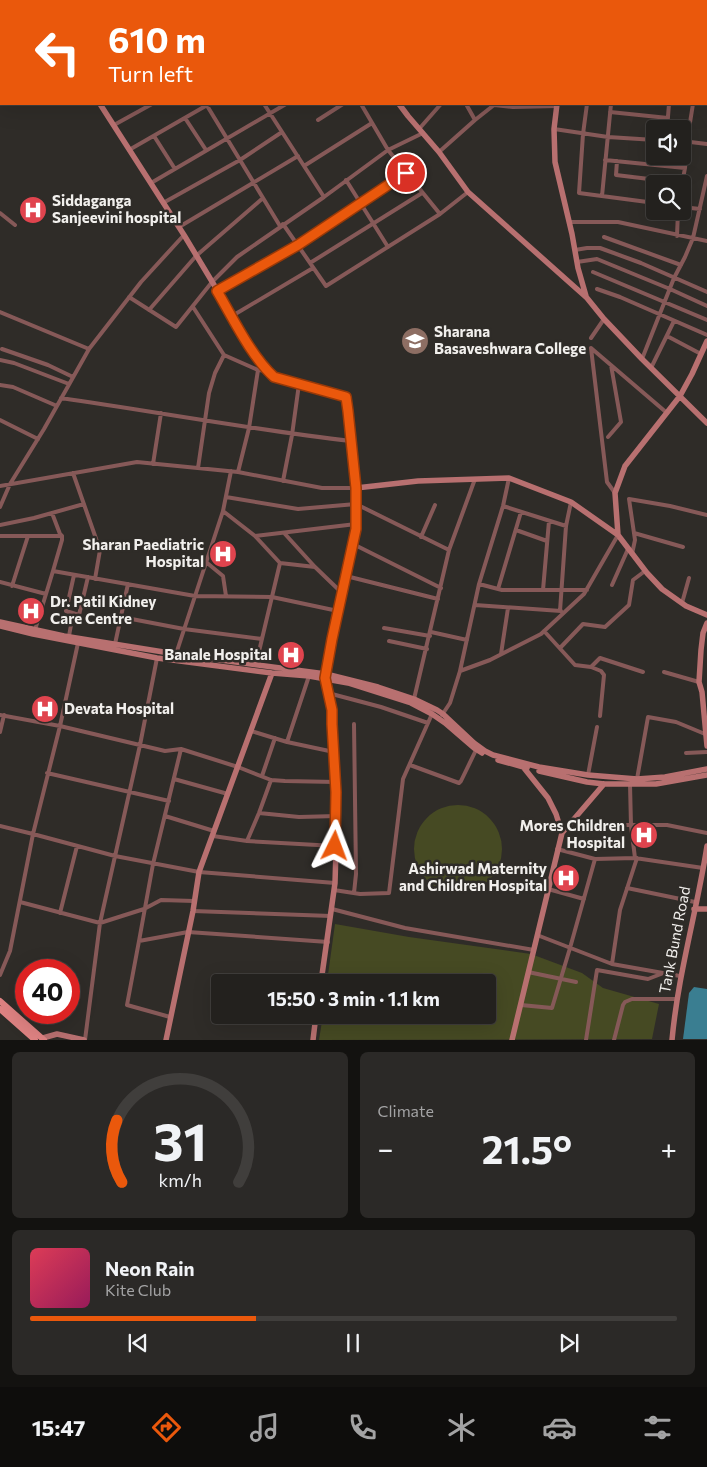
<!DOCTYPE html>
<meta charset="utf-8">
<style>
body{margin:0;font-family:Commissioner,sans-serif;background:#2b2927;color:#f1f3f6;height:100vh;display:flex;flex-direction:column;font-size:19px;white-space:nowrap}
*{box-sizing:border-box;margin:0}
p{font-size:16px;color:#a3a3a4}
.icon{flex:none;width:28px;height:28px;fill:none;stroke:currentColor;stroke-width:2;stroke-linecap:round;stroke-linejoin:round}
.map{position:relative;height:1040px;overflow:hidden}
.sheet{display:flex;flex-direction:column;gap:12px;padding:12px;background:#131210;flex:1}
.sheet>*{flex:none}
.banner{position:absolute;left:0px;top:0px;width:708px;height:105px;box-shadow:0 5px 20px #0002,0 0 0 1px #403e3c;background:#ea580c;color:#fff;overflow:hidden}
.tools{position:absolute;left:646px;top:120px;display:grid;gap:10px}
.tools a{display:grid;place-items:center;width:45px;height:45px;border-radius:5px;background:#23211e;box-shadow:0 5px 20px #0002,0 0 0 1px #403e3c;font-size:25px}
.speed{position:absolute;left:15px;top:959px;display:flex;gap:10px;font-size:25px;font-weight:700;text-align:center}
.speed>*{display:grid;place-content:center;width:65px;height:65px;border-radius:50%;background:#23211e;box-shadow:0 5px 20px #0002,0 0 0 1px #403e3c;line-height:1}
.speed .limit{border:8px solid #d22;background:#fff;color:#111}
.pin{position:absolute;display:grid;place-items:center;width:42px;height:42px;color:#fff;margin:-21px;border:2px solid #fff;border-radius:50%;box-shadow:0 1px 5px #0007}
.me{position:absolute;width:55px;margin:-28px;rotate:3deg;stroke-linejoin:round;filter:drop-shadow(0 0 4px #0008)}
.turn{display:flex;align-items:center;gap:18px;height:105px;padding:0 25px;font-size:22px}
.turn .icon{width:65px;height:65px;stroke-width:2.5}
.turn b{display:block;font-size:35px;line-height:42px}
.big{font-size:38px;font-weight:700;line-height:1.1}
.sheet .widget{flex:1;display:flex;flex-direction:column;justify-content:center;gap:8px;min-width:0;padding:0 18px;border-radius:8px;background:#2b2927}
.sheet .dial{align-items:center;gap:0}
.dial svg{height:130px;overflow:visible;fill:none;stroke:#403e3c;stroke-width:7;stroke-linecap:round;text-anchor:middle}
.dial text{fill:#f1f3f6;stroke:none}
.song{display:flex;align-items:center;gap:15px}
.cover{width:60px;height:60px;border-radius:8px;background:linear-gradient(135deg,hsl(350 70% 55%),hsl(330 70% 35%))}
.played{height:5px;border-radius:2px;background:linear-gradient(90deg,#ea580c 35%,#403e3c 35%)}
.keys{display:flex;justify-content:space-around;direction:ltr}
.heat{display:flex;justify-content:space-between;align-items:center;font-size:28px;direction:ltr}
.sheet .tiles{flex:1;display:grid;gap:12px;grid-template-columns:1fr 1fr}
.widget:last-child{grid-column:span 2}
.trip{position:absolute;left:211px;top:974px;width:285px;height:50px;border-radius:5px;background:#23211e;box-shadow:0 5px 20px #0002,0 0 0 1px #403e3c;font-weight:700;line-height:50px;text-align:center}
.tabs{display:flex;height:80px;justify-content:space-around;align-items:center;background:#0e0d0c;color:#a3a3a4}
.tabs .icon{width:35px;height:35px}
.tabs .on{color:#ea580c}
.tabs b{font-size:22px;color:#f1f3f6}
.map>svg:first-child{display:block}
.green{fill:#464a23}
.water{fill:#3a7e91}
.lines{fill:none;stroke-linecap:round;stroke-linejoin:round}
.street{stroke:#865958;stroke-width:4}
.secondary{stroke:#b87070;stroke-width:5.5}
.primary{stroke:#de8282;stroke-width:6}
.route-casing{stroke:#983908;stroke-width:12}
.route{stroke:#ea580c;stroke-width:9}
.labels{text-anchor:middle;stroke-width:5;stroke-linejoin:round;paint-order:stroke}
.poi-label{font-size:15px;font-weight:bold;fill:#f1efec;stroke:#2f2c28;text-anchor:start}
.street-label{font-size:15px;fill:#f1efec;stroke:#2f2c28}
</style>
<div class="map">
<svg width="707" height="1040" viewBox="0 0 707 1040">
<rect width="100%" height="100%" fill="#2f2c28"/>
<path class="green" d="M414 849a44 44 0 1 1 88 0a44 44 0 1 1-88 0Z
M 335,924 L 409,937 L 531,954 L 582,973 L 603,988 L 659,1004 L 652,1039 L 319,1040 L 323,1015 L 488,1015 L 488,982 L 327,982 Z"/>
<path class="water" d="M 694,987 L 707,989 L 707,1039 L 683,1039 L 689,993 Z"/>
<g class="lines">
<path class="street" d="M 247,0 L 248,1
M 293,0 L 294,1
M 519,0 L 521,1
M 599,0 L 603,1
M 3,1 L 4,0
M 143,1 L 145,0
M 199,1 L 201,0
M 356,1 L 358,0
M 398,1 L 401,0
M 445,1 L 447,0
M 548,1 L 548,0
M 563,1 L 563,0
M 641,1 L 641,0
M 667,1 L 668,0
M 699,1 L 699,0
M 0,6 L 1,4
M 706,74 L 707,75
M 206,104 L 280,226
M 264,104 L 324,197
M 361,104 L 388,150 L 440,214
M 466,104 L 475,120
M 587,104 L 583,134 L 579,193 L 655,203
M 513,107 L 557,106
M 610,112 L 668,118
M 185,118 L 206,150
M 318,120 L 343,104
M 114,125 L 152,104
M 419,129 L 441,104
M 554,129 L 608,137 L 655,140
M 667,129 L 669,104
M 154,136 L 175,169
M 682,141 L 707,144
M 129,150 L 209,104
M 439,152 L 475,120 L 494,105 L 513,107 L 514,104
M 605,160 L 685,168
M 617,161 L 616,175 L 682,183
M 304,166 L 372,123
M 346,180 L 388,247
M 151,183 L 286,104
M 682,184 L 685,168 L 687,141 L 693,104
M 602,196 L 611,104
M 163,203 L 240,160 L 282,132
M 682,207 L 700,209
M 0,213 L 15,225
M 569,222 L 618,222 L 707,241
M 283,224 L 326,286 L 440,214 L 468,192
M 179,227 L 298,156
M 677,236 L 678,211
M 604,237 L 681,265
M 575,250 L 587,248 L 600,248 L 641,263 L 707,292
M 577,262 L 597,259 L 670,289 L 707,306
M 310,263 L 422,193
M 593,272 L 707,320
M 597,289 L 620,297 L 707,335
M 217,291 L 298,245 L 406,173
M 129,297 L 176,327 L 212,282 L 237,257 L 324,197 L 388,150 L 423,133
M 193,307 L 224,355 L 258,370 L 268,371
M 149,310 L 196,256 L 263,198
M 0,312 L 89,349
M 232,316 L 313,268
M 667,336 L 701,354
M 591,338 L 604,319
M 591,348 L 607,482 L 615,493
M 591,348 L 667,413
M 2,349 L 48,365 L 73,377
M 642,359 L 674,278 L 685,257 L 693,238 L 707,176
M 0,360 L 14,363 L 69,384
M 651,368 L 674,321
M 0,385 L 13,387 L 57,406
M 61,398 C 158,412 254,430 351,441
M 0,420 L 38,439
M 608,437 L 621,422 L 611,365
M 153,464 L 161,413
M 198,468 L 209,393 L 215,373 L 224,355
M 238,472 L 249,428 L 258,370
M 73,473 L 100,550 L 95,579
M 283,481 L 292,435 L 299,384
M 0,486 L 137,462 L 238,472 L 322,488 L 356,488
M 226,497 L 298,509 L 356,504 L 449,550 L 414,699
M 503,506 L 566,526
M 0,507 L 10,484 L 44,429 L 89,349 L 141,282 L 184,235
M 223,511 L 255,536
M 52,513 L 60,534 L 62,536
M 0,525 L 34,518 L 84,504
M 516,530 L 547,541
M 634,533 L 683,547
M 285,534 L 315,567 L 342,593
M 0,536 L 62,536 L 62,540 L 53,571
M 421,537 L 435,505
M 353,544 L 441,588
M 449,550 L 475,479
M 632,554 L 635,540 L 629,499 L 670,506 L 707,515
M 206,562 L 223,576 L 226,596
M 280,563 L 315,567
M 74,575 L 66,611 L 79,615 L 88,577
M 346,576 L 438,599
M 0,582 L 46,594
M 479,584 L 502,590 L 587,590
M 612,585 L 628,549
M 12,586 L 28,536
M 498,589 L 521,512
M 543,590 L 549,521
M 682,603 L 689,578
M 475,605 L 561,611
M 560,611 L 566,526 L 571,502
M 121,617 L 184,629 L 262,639
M 384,628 L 430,636
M 35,630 L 53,571 L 195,596 L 272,597 L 338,611
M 544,631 L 575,665 L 591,667 L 600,658 L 643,672
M 431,632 L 467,640
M 69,636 L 73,614
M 389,641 L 427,649
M 115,644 L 128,584
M 560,648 L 583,624 L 605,627 L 629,605 L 633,580 L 645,571
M 176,654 L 223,511 L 231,471
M 501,654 L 508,608
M 256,664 L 280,563 L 255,536 L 356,524
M 591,667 L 601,671 L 604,675 L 600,716
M 460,671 L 490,660 L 541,634 L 584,594 L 618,535
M 664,672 L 699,682
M 328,693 L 381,707 L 428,723
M 0,715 L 60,726 L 165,751 L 181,749 L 238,767 L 271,780 L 285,781 L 336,782
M 442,715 L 450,703 L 460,671 L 479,584 L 503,506 L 509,478
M 251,731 L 287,742 L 334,752
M 0,732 L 4,715
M 287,742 L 309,676
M 686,753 L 707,752
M 410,765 L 459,783 L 461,781 L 476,750
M 47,773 L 169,801
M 588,775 L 597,727
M 262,776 L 275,738
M 174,779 L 228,794
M 637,779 L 648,717 L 676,722 L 705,734
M 630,784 L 631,826 L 635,858
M 259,813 L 299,817 L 337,816
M 165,816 L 214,831
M 572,821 L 589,825 L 667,825 L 707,833
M 0,826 L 33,834 L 115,856 L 199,872 L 335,883
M 213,836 L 247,841 L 335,846
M 247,841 L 259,813 L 271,780
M 557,849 L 595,859
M 627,888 L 695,902
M 548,889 L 584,899
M 334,890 L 360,894 L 389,893 L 403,779 L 432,714
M 354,893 L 356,874 L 354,724
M 20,902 L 100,923 L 144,909 L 161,900 L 194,901
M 332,909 L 405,928 L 534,950
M 193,911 L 331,916
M 60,913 L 77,846
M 537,935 L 612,964 L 680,976
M 139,941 L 153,864 L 181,749
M 612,964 L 620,910 L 637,858
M 528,972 L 576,982
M 0,975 L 10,951 L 33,834 L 60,726 L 78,643
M 521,1005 L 552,1008 L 570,948 L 595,859 L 635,858 L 703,868
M 170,1017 L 127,1005 L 139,941 L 188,932 L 328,942
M 85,1040 L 100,923 L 140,745 L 157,658
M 586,1040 L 597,970 L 648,979 L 661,974
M 614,1040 L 623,1005 L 625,1002 L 632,999 L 676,999"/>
<path class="secondary" d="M 328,0 L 329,1
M 590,1 L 590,0
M 100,104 L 184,235 L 255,353 L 268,371 L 274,377 L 346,397 L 348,411 L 356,488 L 356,529 L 332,639 L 325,678 L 332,710 L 337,816 L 335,883 L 321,982
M 399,104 L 408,116 L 439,152 L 468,192 L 587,298 L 604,319 L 642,359 L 707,423
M 557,104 L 554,129 L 555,162 L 572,234 L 578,268 L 586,296
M 356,488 L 418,481 L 509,478 L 571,502 L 618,535 L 647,573 L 662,589 L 686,606 L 707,615
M 618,535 L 615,493 L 625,466 L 680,396 L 692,374 L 707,341
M 0,622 L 64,636 L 176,654 L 326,674 L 378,687 L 414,699 L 437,710 L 443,714 L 474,743 L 485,751 L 493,755 L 539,767 L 588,775 L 637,779 L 665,777 L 707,769
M 707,623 L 703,633 L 701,650 L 699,682 L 702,692 L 707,746
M 0,626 L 33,634 L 157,658 L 272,673 L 309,676 L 348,683 L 411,703 L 432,714 L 445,723 L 474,748 L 482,753
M 498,760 L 527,768
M 524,768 L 548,798 L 556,814 L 562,833 L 604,784
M 539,771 L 587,782 L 604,784 L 656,784 L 707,775
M 694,909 L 707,909
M 43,1038 L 57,1034 L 84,1040
M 166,1040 L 193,911 L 199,872 L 272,673
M 313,1040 L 316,1015
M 512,1040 L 562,833
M 672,1040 C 678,974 697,911 707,846"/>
<path class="primary" d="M 57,0 L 57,1
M 65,0 L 65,1
M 79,1 L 81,0
M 90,1 L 92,0
M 0,50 L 1,50
M 0,61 L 1,60
M 0,1001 L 44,1040
M 0,1009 L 35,1040"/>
</g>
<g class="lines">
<g class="route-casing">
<path id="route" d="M 335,846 L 336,792 L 332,724 L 332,710 L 325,678 L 332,639 L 356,529 L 356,488 L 348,411 L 346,397 L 274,377 C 251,356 233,318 217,291 L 298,245 L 406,173"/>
</g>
<use href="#route" class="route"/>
</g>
<defs>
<g id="hospital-disc" transform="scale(1.4375)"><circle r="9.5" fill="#e0444e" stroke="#2f2c28"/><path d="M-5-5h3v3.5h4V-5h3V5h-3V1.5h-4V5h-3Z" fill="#fff"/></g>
<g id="university-disc" transform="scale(1.4375)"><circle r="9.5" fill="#8d6e63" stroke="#2f2c28"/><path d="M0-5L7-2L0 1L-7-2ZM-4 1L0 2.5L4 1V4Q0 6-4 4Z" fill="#fff"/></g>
</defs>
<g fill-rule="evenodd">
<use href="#hospital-disc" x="33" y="210"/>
<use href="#university-disc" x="415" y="341"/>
<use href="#hospital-disc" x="223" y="554"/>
<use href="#hospital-disc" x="31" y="611"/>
<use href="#hospital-disc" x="291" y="655"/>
<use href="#hospital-disc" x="45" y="709"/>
<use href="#hospital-disc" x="644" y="835"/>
<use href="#hospital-disc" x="566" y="878"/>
</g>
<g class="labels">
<g class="poi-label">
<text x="52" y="206">Siddaganga<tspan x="52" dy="17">Sanjeevini hospital</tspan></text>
<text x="434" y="337">Sharana<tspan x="434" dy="17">Basaveshwara College</tspan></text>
<text x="204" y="550" text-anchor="end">Sharan Paediatric<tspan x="204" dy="17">Hospital</tspan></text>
<text x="50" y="607">Dr. Patil Kidney<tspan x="50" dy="17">Care Centre</tspan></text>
<text x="272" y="660" text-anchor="end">Banale Hospital</text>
<text x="64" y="714">Devata Hospital</text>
<text x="625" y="831" text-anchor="end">Mores Children<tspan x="625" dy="17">Hospital</tspan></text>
<text x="547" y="874" text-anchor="end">Ashirwad Maternity<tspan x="547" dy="17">and Children Hospital</tspan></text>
</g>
<g class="street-label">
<text transform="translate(675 940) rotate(-79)" y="5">Tank Bund Road</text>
</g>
</g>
</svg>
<div class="tools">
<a><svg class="icon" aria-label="sound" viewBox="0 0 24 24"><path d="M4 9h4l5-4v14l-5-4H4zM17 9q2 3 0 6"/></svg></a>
<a><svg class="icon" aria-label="search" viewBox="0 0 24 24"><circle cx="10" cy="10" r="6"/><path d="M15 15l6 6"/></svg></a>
</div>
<div class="speed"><div class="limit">40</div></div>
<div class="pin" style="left:406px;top:173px;background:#d93025"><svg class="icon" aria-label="arrive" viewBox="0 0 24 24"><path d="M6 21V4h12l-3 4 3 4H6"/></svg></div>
<svg class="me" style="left:335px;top:846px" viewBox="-20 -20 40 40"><path d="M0-17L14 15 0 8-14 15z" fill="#ea580c" stroke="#fff" stroke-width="4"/></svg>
<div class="trip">15:50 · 3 min · 1.1 km</div>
<div class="banner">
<div class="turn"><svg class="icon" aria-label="left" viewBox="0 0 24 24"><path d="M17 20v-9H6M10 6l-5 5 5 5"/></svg><div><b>610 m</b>Turn left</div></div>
</div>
</div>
<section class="sheet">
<div class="tiles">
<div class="widget dial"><svg viewBox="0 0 100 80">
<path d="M14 69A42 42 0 1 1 86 69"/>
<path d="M14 69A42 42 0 0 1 11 31" stroke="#ea580c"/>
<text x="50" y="56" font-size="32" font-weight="700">31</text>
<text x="50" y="72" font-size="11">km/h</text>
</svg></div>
<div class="widget"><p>Climate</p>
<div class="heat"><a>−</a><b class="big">21.5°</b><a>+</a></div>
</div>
<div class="widget">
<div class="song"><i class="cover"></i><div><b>Neon Rain</b><p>Kite Club</p></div></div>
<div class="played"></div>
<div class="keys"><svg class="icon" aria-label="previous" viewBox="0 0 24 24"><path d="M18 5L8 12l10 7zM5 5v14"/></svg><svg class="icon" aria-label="pause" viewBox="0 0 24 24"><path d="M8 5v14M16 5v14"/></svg><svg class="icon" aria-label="next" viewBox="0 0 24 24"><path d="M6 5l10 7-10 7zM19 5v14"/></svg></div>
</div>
</div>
</section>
<nav class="tabs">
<b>15:47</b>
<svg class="icon on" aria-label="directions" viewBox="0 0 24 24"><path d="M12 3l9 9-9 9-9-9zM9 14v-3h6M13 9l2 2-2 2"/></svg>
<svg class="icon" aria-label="music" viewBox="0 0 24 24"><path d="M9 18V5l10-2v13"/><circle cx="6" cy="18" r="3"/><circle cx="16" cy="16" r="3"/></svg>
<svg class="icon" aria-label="phone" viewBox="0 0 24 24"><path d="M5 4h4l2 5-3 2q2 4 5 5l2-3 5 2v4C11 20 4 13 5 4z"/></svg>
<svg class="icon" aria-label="climate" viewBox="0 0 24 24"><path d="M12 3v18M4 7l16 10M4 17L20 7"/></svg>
<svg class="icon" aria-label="car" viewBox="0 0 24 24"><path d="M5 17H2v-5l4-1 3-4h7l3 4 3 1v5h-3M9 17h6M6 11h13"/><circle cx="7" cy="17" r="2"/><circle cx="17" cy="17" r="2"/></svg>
<svg class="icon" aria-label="filters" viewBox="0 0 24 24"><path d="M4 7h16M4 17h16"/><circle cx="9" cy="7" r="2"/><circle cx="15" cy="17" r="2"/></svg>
</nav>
